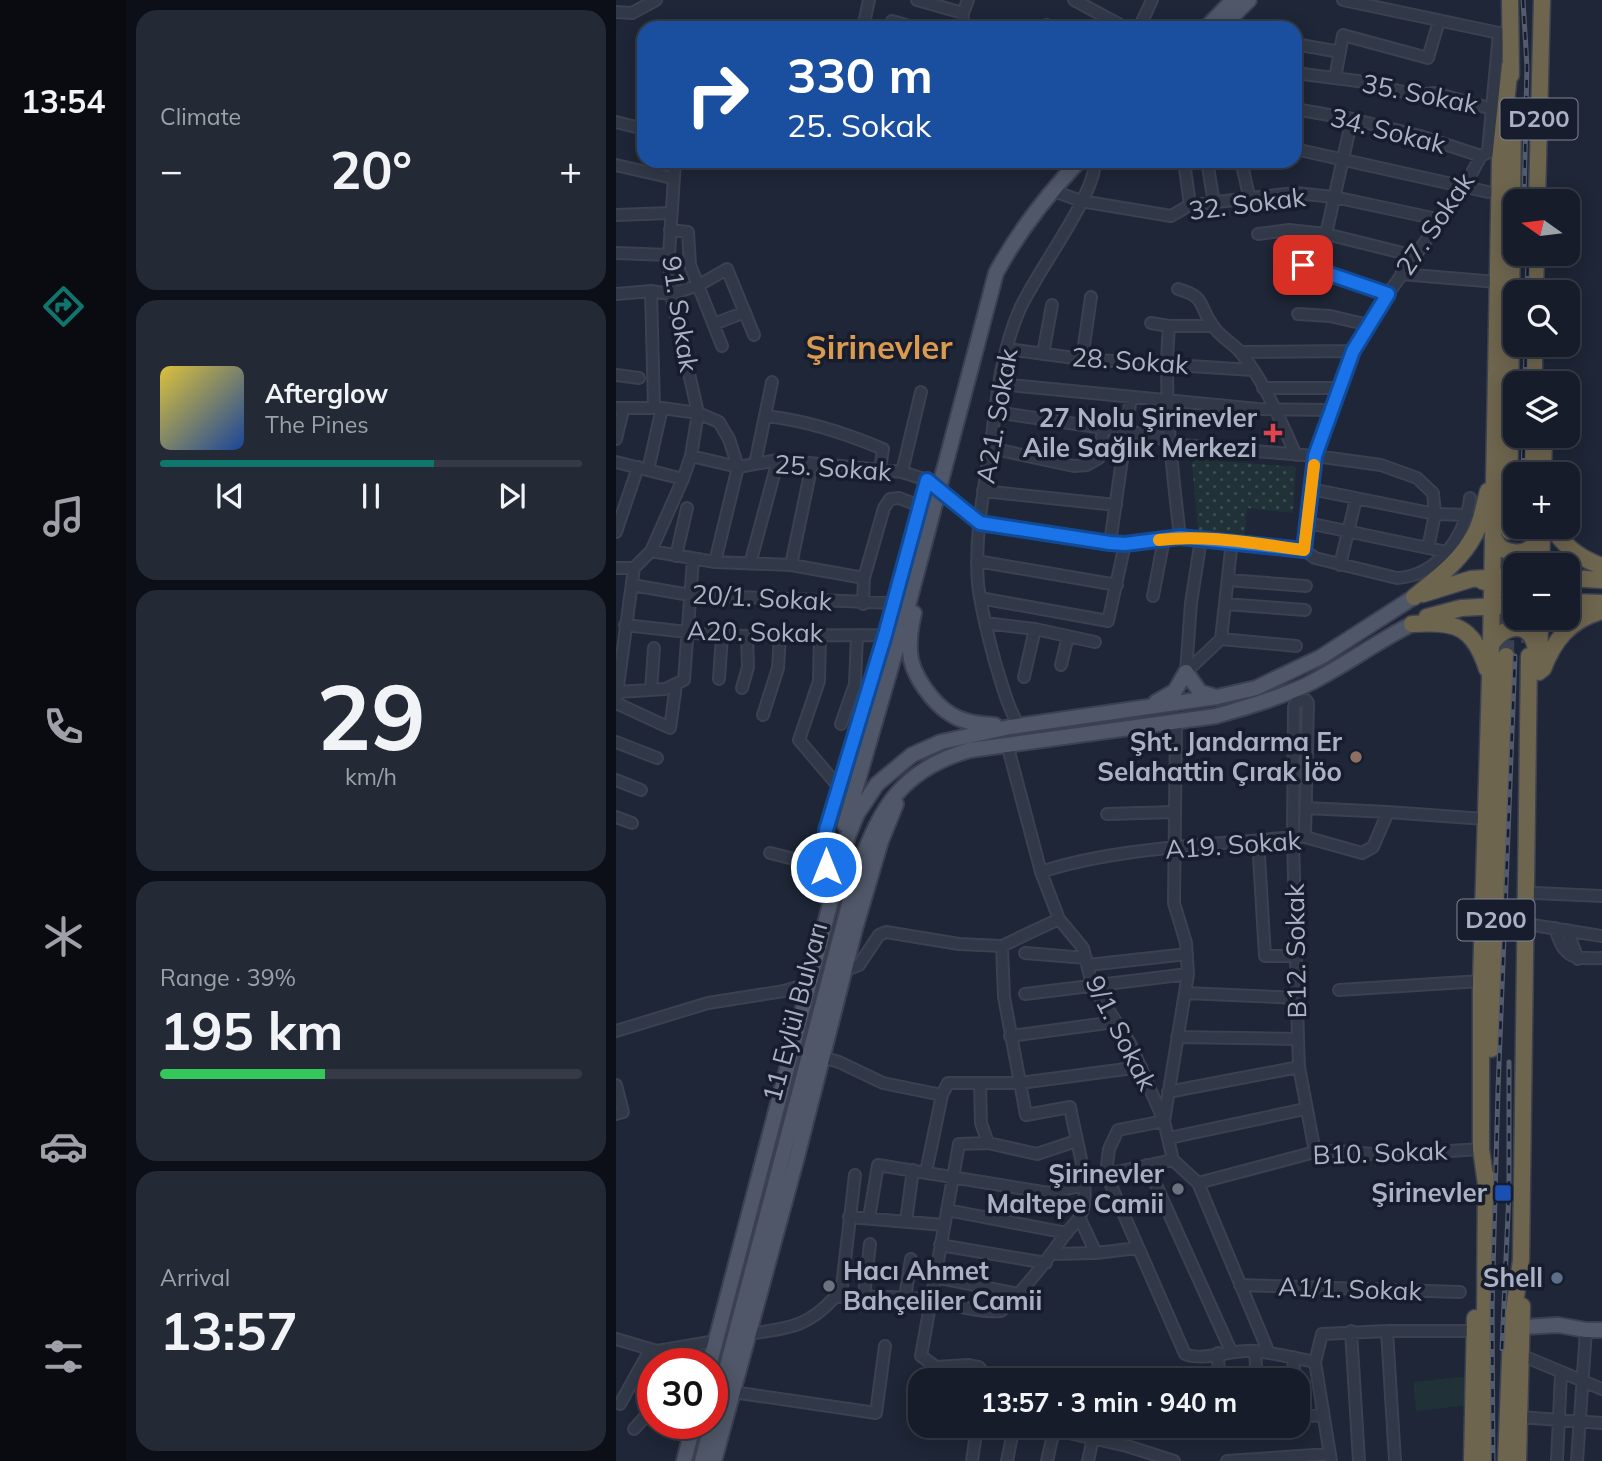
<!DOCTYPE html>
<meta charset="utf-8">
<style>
body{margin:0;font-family:Mulish,sans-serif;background:#232935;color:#f1f3f6;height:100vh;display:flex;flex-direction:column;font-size:26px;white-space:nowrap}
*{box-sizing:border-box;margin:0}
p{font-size:23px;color:#9ea1a8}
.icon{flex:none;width:38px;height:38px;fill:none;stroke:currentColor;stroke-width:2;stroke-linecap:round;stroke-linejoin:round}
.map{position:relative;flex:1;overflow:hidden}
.details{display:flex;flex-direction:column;gap:10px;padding:10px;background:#0c0f17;width:490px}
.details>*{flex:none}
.banner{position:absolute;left:21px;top:21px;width:665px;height:147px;border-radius:21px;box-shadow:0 4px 18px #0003,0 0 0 2px #353a46;background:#1a4fa0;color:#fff;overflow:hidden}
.needle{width:46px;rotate:284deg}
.fabs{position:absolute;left:887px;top:189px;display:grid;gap:14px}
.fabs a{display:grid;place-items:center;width:77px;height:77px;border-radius:14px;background:#161c29;box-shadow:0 4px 18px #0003,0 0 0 2px #353a46;font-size:35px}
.speed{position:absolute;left:21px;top:1348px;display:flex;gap:14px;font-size:35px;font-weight:700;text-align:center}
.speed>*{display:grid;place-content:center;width:91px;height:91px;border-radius:50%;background:#161c29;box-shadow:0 4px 18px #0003,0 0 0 2px #353a46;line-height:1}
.speed .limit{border:10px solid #d22;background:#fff;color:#111}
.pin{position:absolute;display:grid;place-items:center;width:60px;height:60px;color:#fff;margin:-30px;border-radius:14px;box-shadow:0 4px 10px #0006}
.me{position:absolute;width:77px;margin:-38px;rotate:0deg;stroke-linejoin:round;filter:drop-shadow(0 0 5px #0008)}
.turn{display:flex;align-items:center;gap:24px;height:147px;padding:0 35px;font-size:32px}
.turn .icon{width:91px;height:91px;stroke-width:2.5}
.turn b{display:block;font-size:49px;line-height:60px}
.big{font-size:52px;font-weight:700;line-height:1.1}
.details .widget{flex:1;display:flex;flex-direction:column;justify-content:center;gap:10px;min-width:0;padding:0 24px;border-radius:21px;background:#232935}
.details .dial{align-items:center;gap:0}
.dial b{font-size:91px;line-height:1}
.song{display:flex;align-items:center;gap:21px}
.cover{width:84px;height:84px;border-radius:10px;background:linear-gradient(135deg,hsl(50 70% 55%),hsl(220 70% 35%))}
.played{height:7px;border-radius:4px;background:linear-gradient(90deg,#0f766e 65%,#353a46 65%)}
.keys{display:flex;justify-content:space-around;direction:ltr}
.heat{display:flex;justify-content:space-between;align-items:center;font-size:38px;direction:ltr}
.charge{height:10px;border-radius:5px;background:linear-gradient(90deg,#34c759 39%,#353a46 0)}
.trip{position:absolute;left:292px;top:1368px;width:402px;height:70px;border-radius:21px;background:#161c29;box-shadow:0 4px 18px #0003,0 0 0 2px #353a46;font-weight:700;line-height:70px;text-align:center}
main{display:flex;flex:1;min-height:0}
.menu{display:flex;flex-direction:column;width:126px;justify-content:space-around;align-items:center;background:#090b10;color:#9ea1a8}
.menu .icon{width:49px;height:49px}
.menu .active{color:#0f766e}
.menu b{font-size:32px;color:#f1f3f6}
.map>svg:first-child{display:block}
.grass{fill:url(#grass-dots)}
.pitch{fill:#203238}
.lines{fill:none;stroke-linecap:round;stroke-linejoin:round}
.highway-tunnel{stroke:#3a4253;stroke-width:16;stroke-dasharray:16 8;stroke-linecap:butt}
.minor-casing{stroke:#3b4151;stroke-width:14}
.major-casing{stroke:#3b4151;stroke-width:18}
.highway-casing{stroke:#3c4252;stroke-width:19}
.minor{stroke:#313847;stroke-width:10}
.major{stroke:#4f5768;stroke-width:14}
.highway{stroke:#6e654e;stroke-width:16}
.rail-casing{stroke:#535b6f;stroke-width:5}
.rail{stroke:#171d2c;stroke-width:2.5;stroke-dasharray:8;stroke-linecap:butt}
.route-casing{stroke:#114b97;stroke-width:18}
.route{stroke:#1a73e8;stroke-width:12}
.slow{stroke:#f59e0b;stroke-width:12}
.health-dot{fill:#e0444e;stroke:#171d2c;stroke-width:2.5}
.education-dot{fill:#8d6e63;stroke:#171d2c;stroke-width:2.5}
.worship-dot{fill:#6b7280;stroke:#171d2c;stroke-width:2.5}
.transit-dot{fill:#1a4fb4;stroke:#171d2c;stroke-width:2.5}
.service-dot{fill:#5c6f8a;stroke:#171d2c;stroke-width:2.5}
.labels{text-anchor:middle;stroke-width:7;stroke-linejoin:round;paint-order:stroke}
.shield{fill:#171d2c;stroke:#7f8597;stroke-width:2}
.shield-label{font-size:24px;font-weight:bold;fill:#abb2c5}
.street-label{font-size:26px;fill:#abb2c5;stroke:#171d2c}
.poi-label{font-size:26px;font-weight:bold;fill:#abb2c5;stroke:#171d2c;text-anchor:end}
.district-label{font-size:33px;font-weight:bold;fill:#da9b51;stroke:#171d2c}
</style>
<main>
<nav class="menu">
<b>13:54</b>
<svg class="icon active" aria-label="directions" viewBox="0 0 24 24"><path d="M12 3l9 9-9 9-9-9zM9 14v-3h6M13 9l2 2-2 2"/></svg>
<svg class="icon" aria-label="music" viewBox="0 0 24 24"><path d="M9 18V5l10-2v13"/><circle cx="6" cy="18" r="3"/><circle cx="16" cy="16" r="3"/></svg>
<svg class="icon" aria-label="phone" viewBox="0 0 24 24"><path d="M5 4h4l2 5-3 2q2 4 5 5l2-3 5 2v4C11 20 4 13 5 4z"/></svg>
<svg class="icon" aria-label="climate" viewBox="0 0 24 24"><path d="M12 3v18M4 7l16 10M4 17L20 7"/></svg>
<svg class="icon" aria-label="car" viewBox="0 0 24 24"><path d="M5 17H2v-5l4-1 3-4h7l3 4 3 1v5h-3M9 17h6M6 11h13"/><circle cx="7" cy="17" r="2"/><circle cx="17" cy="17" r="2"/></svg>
<svg class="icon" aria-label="filters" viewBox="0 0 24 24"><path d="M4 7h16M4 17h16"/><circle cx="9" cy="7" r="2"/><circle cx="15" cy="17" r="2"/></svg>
</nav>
<section class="details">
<div class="widget"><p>Climate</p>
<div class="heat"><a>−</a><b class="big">20°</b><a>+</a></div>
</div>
<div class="widget">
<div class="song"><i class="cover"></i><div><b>Afterglow</b><p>The Pines</p></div></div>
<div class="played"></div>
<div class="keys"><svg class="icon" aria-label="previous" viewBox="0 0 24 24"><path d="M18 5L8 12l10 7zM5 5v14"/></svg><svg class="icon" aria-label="pause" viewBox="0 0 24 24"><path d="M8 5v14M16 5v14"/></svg><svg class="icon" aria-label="next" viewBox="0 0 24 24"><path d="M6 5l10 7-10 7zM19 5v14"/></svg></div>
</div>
<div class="widget dial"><b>29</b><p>km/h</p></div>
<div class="widget"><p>Range · 39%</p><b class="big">195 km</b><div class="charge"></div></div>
<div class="widget"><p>Arrival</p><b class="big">13:57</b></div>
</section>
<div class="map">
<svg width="986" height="1461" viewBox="0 0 986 1461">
<defs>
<pattern id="grass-dots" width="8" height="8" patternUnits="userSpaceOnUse" patternTransform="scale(1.75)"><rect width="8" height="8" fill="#203238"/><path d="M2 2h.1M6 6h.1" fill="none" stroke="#3e4d53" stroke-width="1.8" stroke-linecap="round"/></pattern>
</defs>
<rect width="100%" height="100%" fill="#1e2637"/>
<path class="grass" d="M 579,459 L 680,467 L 677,513 L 631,508 L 629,534 L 586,532 L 582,529 L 576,463 Z"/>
<path class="pitch" d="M 852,1376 L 854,1405 L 800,1411 L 797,1382 Z"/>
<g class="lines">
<path class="highway-tunnel" d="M 914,565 L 915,536
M 913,643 L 913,618
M 890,656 L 893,531"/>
<g class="minor-casing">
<path id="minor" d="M 301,0 L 347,13
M 458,0 L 510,28
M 727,0 L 883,33 L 895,32
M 0,12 L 16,13 L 40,0
M 276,21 L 300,28
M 431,25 L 437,28
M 247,28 L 253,0
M 346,28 L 347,13 L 352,0
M 523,28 L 536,0
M 679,44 L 724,52
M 679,73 L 742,81 L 800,95 L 819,93 L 887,112
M 719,78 L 727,35 L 812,58 L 823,21
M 679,109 L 736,119 L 804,136 L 865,156
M 0,122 L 28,129
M 679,149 L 872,192
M 872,151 L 883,33
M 568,161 L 574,205
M 591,161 L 598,203
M 625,161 L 634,200
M 0,165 L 56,178
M 438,191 L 465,201 L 555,216 L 574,205 L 679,193 L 718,197 L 826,220
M 0,215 L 54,213
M 54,230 L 72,232 L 74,265 L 106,346
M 642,234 L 673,230 L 710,234 L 799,256
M 710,234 L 736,119
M 0,253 L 53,255
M 687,265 L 772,294
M 785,274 L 881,282
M 562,289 C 591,297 582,306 597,326 C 604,337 617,343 625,353 C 649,382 664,420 680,455
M 35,291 L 38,408
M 0,294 L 35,291 L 55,294 L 83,285 L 111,269 L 138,335
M 682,314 L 714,316 L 753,325
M 535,323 L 553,326 L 596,326
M 98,324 L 129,312
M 553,326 C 547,397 556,467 564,537
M 392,349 L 466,359 L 636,370
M 624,352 L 738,351
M 427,354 L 436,305
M 466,359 L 475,297
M 0,375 L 23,378
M 383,384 L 642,409 L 714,410
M 647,388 L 722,388
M 0,408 L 46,408 L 82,413 L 103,422 L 113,439 L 122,467
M 379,412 L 541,436 L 554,444 L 699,456 L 765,465 L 801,478 L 817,493 L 819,514 L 812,548
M 149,416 C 189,420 229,433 267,449 L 264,470
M 0,439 L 7,410
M 374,448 L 458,466 L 471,465 L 483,458 L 487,429
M 75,456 L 122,467 L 162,460 L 286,472 L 311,480 L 364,523 L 494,543 L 509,544 L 564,537 L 688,550 L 699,558 L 781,578 C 822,576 850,535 854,498
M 0,462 L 67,479
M 139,464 L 156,382
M 32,470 L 46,408
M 286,472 L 305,392
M 695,489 L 819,514 L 852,515
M 367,491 L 500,505
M 692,523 L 831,552
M 0,532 L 22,467
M 494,543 L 515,397
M 688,550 L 699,456 L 738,351 L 772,294 L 848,187 L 865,156 L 885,145
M 35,551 L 99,562 L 175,565 L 248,578
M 60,556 L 71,508
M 361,561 L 501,585
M 99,562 L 122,467
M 134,564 L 162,460
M 175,565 L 196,464
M 724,565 L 740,499
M 0,568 L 18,568
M 18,568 L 35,551 L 67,479 L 75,456 L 82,413 L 55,294 L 53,255 L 59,161
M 612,580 L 690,586
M 16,585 L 74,595 L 277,603
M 537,596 L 548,539
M 364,598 L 492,621 L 509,544
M 247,604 L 248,578 L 268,508 L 274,499 L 283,498 L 304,506
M 609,604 L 689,610
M 369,623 L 419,629 L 479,642
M 9,625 L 106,636 L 269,635
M 204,634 L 203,681 L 183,740 L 222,786
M 605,639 L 680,646
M 445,665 L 452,636
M 570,672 L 605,639 L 616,541
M 570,672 L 575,603 L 585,539
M 408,677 L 419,629
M 103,679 L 106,636
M 126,688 L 132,667 L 131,636
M 35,690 L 38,648
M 2,692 L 49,689 L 68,680 L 77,560
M 0,701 L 18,568
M 0,703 L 54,728 L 60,685
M 147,715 L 162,668 L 164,635
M 560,722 L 558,903 L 570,943 L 572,974 L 548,1121 L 502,1130 L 493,1149 L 490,1174 L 569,1354 C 586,1362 617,1349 639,1351 C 659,1353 679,1358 699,1362
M 225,724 L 239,684 L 241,635
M 403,726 C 391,706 386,684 379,662 C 372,636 365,610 362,584 C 358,535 369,485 376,436 C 381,395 386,350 403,311 C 418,275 480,195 479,161
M 0,742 L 41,758
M 391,744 L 425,872 L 443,919 L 467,948 L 476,985 L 514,1043 L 548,1121 L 557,1160 L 582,1183 L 653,1353
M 0,780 L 25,790
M 690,808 L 772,812
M 491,814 L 559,812
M 0,817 L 16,823
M 689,837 L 692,703 L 690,700 L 680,702 L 678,707 L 677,837 L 682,1039 L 683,1067 L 699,1152
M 642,840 L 649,956 L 680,956
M 154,853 L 210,867
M 425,872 C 500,847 598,845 677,837 L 689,837 L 746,853 L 757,847 L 772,812 L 869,819
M 218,886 L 210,867 L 210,830 L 269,635 L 311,480
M 918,893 L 986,896
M 917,925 L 986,936
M 939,928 C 948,958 956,959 986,958
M 951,930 L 962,959
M 409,953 L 470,958
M 472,965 L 571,954
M 228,971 L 243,965 L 263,935 L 270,932 L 343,944 L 386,946 L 443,919
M 723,990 L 865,981
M 569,993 L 682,998
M 409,994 L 572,974
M 0,1031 L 92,1003 L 168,991 L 194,983
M 394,1036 L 499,1022
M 561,1037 L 682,1039
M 206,1057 L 223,1062 L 267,1083 L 326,1095
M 364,1083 L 365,1123 L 372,1143
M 0,1085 L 7,1112 L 0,1114
M 552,1092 L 683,1067
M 553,1138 L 689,1109
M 531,1165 L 615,1351
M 310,1172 L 326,1095 L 332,1083 L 404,1083 L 525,1067
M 467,1179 L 557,1160
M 582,1183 L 699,1152 L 721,1151 L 769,1155 L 865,1149
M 331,1210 L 451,1233
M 233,1217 L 328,1225
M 253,1218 L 262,1165 L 433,1193 L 468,1185
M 464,1219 L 480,1253
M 290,1221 L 297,1170
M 324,1245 L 430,1263
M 436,1254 L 480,1253 L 522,1248
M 318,1277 L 403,1294
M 624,1285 L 844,1292
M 248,1296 L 254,1244
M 219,1297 L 226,1286 L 239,1175
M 289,1298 L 295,1259
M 735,1331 L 743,1461
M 771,1331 L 779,1461
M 133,1334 C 172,1328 191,1328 219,1297 C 251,1296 282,1296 314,1300 C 338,1304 361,1313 385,1311 C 410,1288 428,1264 448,1236 C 456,1225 466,1219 468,1205 C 472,1176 459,1136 454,1107 L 410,1115 L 388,997 L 386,946
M 0,1339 L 41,1351 L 100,1341
M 639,1351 L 641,1381
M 602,1353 L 603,1381
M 905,1355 L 986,1389
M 677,1357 L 679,1381
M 400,1381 L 369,1374 L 363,1367 L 353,1365 L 320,1367 L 305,1356 L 343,1144 L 372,1143 L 421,1154 L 460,1141
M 117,1392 L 260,1413 L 269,1346
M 4,1404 L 34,1350
M 682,1417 L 707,1415
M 903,1417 L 986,1423
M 421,1426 L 511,1446 L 558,1461
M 18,1429 L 37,1408
M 356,1461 L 361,1426
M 391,1461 L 398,1426
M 431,1461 L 438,1430
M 472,1461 L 477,1438
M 611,1461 L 714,1454
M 715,1461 L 699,1362 L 706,1334 L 771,1331 L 859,1331
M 941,1461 L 945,1373
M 961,1461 L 970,1330"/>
</g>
<g class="major-casing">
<path id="major" d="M 590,28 L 617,0
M 605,28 L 633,0
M 298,613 C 295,626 293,640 294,652 C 295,674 317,704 336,715 C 349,723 364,724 379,725
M 570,672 L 584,692 L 600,697
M 540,702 L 559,691 L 570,672
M 229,825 L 284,636 L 380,273 C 402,232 431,195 463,161
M 907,1327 L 942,1325 L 970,1330 L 986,1330
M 94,1363 L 232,836 L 241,814 L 261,784 L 296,755 L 325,742 L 394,727 L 601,697 L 640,688 L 705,657 L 798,597
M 68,1461 L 78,1423
M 86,1461 L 241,874 C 262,809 286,769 354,750 L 600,716 C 631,707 663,698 692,684 C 728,666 760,642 796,624
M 98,1461 L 181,1157 L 239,929 L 265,841 L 280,804"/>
</g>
<g class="highway-casing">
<path id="highway" d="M 894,0 L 895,75
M 921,201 L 926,0
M 919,292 L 920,254
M 918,383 L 918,345
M 916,474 L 917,436
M 927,474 L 928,436
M 936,527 C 947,545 965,559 986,566
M 915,530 L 915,527
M 893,531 L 897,107
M 877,537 L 884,548 C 904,557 915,552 926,535
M 925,565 L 926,536
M 952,578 L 986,580
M 866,581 L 883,586 L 900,600
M 807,594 L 855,579 L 900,576
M 798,597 C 821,578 845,561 859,534 C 866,521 868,505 872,491
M 952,602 L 986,603
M 811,617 L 845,608 L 900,605
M 796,624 C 838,621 857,625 871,669
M 875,645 C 889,622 917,621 920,651
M 927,669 C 938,640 954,620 986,611
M 923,672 L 924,618
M 875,1049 L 890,656
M 870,1184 L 865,1149 L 865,981 L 875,645 L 884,160 L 894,65
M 856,1461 L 859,1318
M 868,1461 L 870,1176
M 890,1461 L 895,1333 L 905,1260 L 913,656
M 902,1461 L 906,1306"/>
</g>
<use href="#minor" class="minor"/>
<use href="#major" class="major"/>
<use href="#highway" class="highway"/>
<g class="rail-casing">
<path id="rail" d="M 907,0 L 911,66 L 908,201
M 911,292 L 912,254
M 909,383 L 910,345
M 907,474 L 908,436
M 906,530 L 906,527
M 886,1349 L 893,1191 L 893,1062
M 877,1461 L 876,1307 L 882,1090 L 899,656"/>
</g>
<use href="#rail" class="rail"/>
</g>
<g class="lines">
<g class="route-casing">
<path id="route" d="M 210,867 L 210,830 L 269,635 L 311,480 L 364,523 L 494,543 L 509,544 L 564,537 L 688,550 L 699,456 L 737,351 L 772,294 L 687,265"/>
</g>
<use href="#route" class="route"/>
<path class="slow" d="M 543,540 C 591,534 641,544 688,550 L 698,465"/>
</g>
<path class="health-dot" d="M653.5 422.5h7v7h7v7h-7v7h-7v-7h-7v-7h7z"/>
<circle class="education-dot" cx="740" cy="757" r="7"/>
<g class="worship-dot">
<circle cx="562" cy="1189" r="7"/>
<circle cx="213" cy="1286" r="7"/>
</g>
<rect class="transit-dot" x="878" y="1184" width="18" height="18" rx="3.5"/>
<circle class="service-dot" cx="941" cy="1278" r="7"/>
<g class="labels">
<g class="shield">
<rect x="884.5" y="98.5" width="77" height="41" rx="5"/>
<rect x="841.5" y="899.5" width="77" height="41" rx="5"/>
</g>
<g class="shield-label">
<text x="923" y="127">D200</text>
<text x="880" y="928">D200</text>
</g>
<g class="street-label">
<text transform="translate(804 94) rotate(11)" y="9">35. Sokak</text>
<text transform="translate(772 131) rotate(14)" y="9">34. Sokak</text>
<text transform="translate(631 204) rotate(-7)" y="9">32. Sokak</text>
<text transform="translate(819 224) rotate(-56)" y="9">27. Sokak</text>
<text transform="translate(64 314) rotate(81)" y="9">91. Sokak</text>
<text transform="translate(514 361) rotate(4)" y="9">28. Sokak</text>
<text transform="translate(381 416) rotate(-80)" y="9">A21. Sokak</text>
<text transform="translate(217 468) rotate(4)" y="9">25. Sokak</text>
<text transform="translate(146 598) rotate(3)" y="9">20/1. Sokak</text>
<text transform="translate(139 632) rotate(1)" y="9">A20. Sokak</text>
<text transform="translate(617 845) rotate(-4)" y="9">A19. Sokak</text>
<text transform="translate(680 951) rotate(-91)" y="9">B12. Sokak</text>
<text transform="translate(179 1012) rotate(-75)" y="9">11 Eylül Bulvarı</text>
<text transform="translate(505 1033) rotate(63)" y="9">9/1. Sokak</text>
<text transform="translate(764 1153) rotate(-2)" y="9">B10. Sokak</text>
<text transform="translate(734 1289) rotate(2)" y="9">A1/1. Sokak</text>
</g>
<g class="poi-label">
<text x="641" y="427">27 Nolu Şirinevler<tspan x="641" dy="30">Aile Sağlık Merkezi</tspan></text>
<text x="726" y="751">Şht. Jandarma Er<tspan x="726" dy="30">Selahattin Çırak İöo</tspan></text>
<text x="548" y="1183">Şirinevler<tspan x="548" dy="30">Maltepe Camii</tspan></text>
<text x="871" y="1202">Şirinevler</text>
<text x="227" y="1280" text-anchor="start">Hacı Ahmet<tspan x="227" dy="30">Bahçeliler Camii</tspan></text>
<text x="927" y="1287">Shell</text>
</g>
<g class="district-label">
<text x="263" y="359">Şirinevler</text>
</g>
</g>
</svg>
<div class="fabs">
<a><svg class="needle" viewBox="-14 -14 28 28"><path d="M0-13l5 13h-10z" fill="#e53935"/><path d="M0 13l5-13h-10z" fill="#9ea1a8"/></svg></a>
<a><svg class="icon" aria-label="search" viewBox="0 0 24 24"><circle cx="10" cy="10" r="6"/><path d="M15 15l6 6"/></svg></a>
<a><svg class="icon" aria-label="layers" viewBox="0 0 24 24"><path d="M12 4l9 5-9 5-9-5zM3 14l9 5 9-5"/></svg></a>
<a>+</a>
<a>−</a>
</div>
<div class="speed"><div class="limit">30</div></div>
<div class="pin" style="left:687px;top:265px;background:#d93025"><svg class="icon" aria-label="arrive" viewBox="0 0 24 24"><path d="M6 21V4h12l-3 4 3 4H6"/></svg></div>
<svg class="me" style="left:210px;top:867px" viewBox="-20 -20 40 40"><circle r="17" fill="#1a73e8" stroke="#fff" stroke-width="3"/><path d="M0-11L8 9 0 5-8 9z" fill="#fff"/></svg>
<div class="trip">13:57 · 3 min · 940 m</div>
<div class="banner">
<div class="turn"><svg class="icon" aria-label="right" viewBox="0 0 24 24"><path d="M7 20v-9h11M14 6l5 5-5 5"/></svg><div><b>330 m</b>25. Sokak</div></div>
</div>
</div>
</main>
